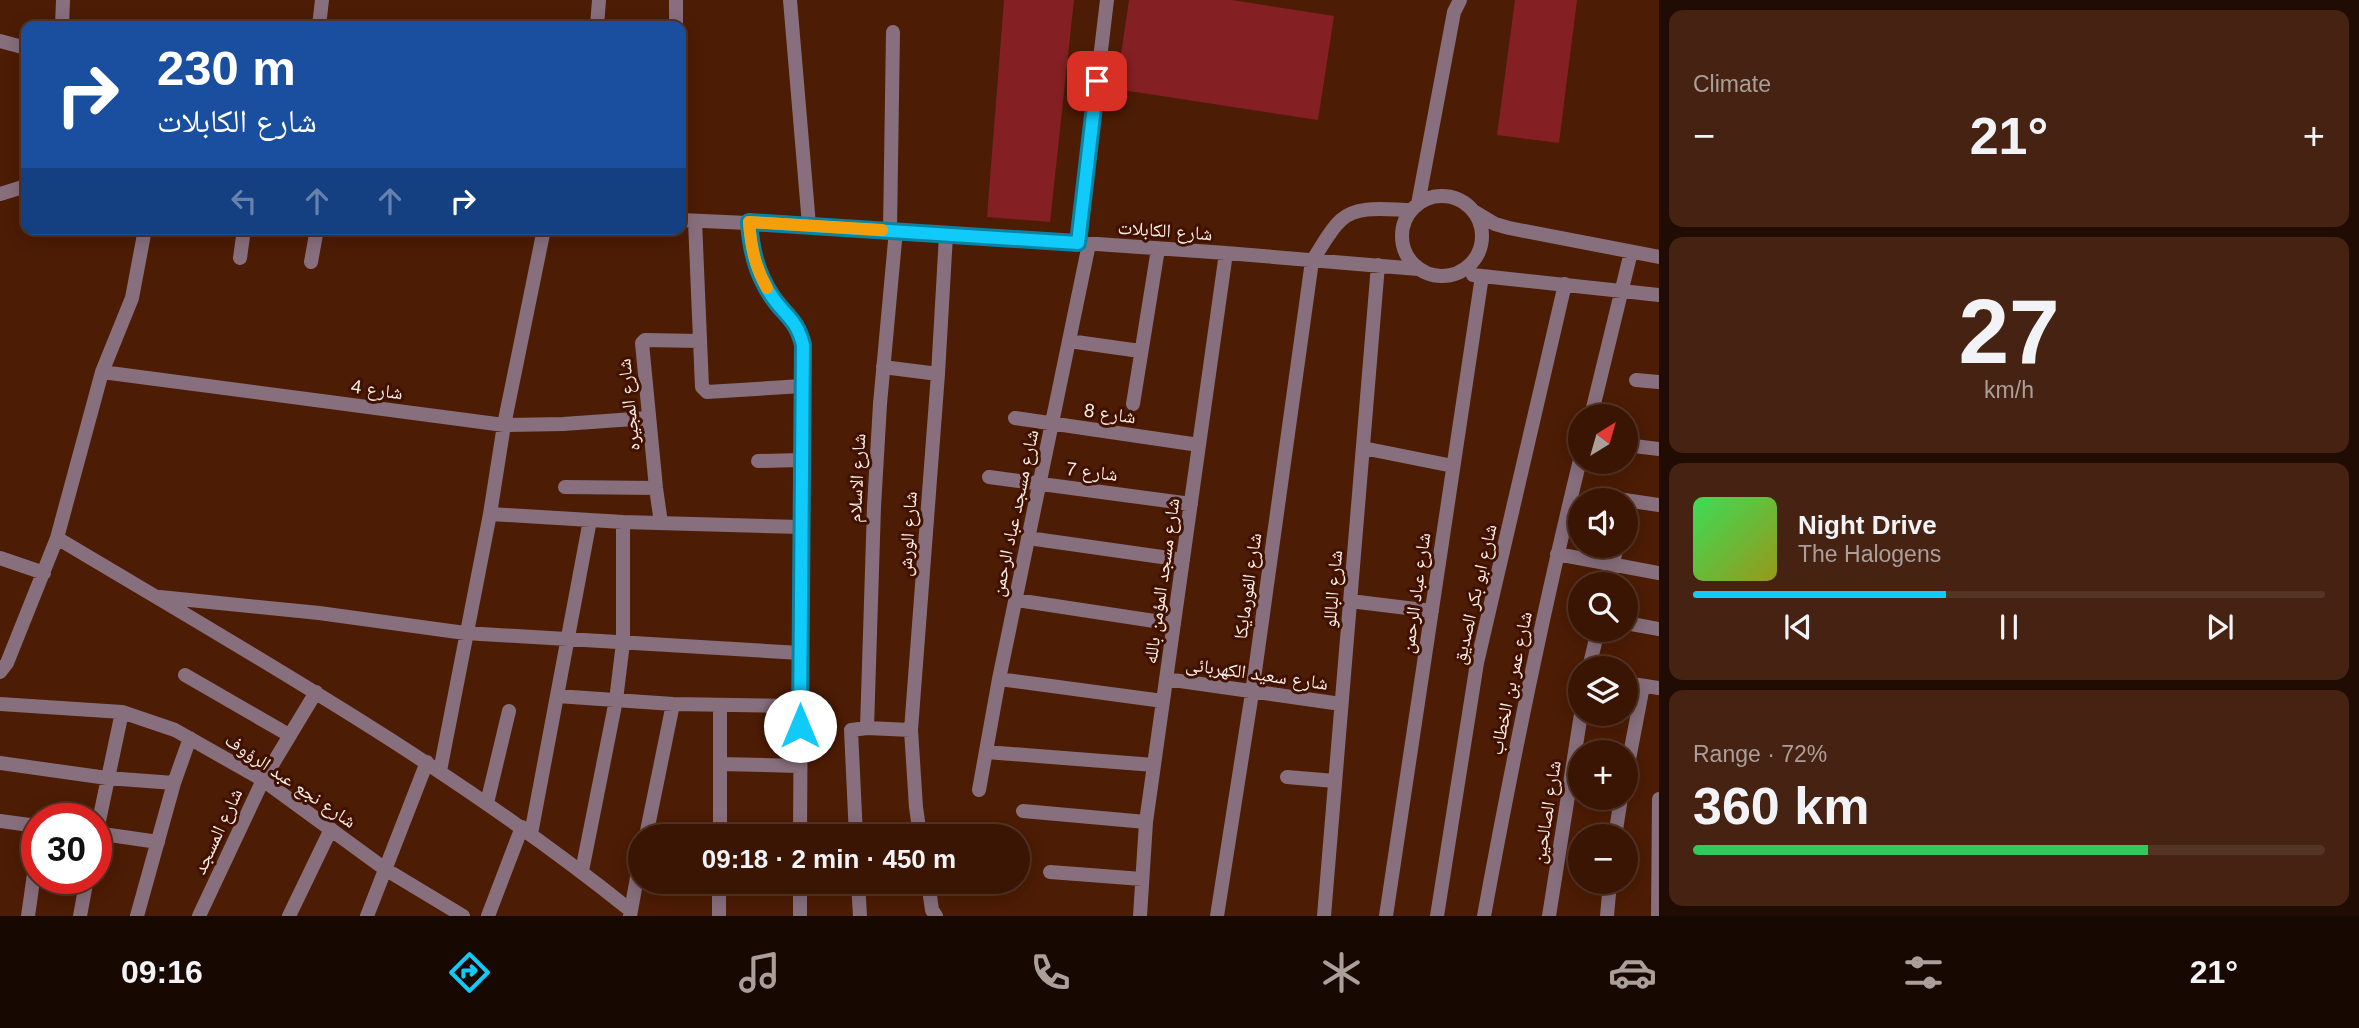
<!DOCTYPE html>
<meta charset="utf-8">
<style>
body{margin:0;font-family:Helvetica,"Noto Naskh Arabic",sans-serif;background:#452212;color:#f1f3f6;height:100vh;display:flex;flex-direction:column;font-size:26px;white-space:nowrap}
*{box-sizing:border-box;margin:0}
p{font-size:23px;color:#ab9f9a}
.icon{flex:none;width:38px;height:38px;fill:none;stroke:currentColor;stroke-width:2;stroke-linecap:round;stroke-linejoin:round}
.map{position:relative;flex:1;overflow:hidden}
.drawer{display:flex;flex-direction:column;gap:10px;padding:10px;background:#200c02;width:700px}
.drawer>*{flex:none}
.top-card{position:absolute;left:21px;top:21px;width:665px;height:214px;border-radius:14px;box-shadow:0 4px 18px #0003,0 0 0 2px #543425;background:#1a4fa0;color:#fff;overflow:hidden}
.needle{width:46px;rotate:37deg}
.tools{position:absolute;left:1568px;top:404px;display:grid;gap:14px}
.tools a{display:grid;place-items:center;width:70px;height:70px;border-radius:50%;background:#3a1503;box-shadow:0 4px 18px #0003,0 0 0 2px #543425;font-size:35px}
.speed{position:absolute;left:21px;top:803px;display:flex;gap:14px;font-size:35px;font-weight:700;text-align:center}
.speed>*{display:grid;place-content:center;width:91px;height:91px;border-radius:50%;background:#3a1503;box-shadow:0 4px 18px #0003,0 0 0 2px #543425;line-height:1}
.speed .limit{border:10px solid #d22;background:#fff;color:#111}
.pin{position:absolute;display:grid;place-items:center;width:60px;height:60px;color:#fff;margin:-30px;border-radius:14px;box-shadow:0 4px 10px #0006}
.me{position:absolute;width:77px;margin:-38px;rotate:0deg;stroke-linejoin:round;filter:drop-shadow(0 0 5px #0008)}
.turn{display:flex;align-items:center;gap:24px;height:147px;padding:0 21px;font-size:32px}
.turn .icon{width:91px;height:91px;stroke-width:2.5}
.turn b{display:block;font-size:49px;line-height:60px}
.lanes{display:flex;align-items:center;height:66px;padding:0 21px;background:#0003;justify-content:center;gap:35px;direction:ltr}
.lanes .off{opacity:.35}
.big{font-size:52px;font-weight:700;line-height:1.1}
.drawer .tile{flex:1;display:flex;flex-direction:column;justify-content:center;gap:10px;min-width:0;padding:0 24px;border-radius:14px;background:#452212}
.drawer .dial{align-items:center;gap:0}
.dial b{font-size:91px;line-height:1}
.song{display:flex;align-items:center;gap:21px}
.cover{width:84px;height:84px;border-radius:10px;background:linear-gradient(135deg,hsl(130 70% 55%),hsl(60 70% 35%))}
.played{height:7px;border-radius:4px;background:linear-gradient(90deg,#10cafa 40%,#543425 40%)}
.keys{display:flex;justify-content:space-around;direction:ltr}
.heat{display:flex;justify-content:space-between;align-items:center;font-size:38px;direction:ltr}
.charge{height:10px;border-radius:5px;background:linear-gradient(90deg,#34c759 72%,#543425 0)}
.trip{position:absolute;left:628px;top:824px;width:402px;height:70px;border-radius:35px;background:#3a1503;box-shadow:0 4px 18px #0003,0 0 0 2px #543425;font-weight:700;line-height:70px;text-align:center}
.tab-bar{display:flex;height:112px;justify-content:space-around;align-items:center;background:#170801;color:#ab9f9a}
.tab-bar .icon{width:49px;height:49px}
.tab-bar .current{color:#10cafa}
.tab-bar b{font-size:32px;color:#f1f3f6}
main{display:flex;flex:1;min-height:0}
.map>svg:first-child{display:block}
.building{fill:#842024}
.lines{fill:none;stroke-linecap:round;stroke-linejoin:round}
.street{stroke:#886f7d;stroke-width:14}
.route-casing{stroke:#0a83a2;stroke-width:18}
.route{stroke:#10cafa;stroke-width:12}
.slow{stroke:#f59e0b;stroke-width:12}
.labels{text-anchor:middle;stroke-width:6;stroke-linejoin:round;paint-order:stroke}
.street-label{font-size:19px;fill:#fbeee9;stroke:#411100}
</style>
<main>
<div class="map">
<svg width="1659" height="916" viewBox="0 0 1659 916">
<rect width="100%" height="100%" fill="#4d1c04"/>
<path class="building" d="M 1004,0 L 1074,0 L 1050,222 L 987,217 Z
M 1129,0 L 1232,0 L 1334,16 L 1318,120 L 1116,89 Z
M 1515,0 L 1577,0 L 1559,143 L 1497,135 Z"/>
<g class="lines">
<path class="street" d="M 790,0 L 809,225
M 62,26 L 63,0
M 319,26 L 322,0
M 597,26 L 599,0
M 676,26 L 676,0
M 0,41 L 26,48
M 0,194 L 26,186
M1402 236a40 40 0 1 1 80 0a40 40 0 1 1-80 0Z
M 1418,204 L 1454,12 L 1460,0
M 1475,212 L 1495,224 L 1509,228 L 1659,257
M 681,220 L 896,230 L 1226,253 L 1418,269
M 695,221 L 702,387 L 707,392 L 802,386
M 749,222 C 751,249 755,273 771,295 C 784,315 797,319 803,345 L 800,836
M 890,230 L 893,32
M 1078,243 L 1107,0
M 240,258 L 244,229
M 311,262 L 317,229
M 1473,275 L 1659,295
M 1069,341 L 1140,351
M 883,367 L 938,374
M 102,372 L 504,425 L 563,424 L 648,418
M 1636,380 L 1659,382
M 1133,404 L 1158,249
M 1591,416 L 1631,252
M 1015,418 L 1199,445
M 1626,445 L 1659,449
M 1363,448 L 1453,466
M 758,461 L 801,460
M 989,477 L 1191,504
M 565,487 L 656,488
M 1605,497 L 1659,505
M 490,514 L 623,522 L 801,527
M 661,523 L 656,488 L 642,343 L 645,340 L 700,341
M 57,538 C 253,655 452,767 630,910
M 1028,538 L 1183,560
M 1557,554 L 1659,573
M 0,558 L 44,573
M 1608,584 L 1617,546
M 160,597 L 319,613 L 465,633 L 800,653
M 1016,600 L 1174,624
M 1350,601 L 1432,611
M 1626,623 L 1659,629
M 1589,668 L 1598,630
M 0,672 L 7,663 L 57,538 L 102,372 L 132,298 L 145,229
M 185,675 L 289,735
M 999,679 L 1163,701
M 1166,679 L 1341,704
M 1626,683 L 1659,688
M 557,696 L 673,704 L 800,706
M 0,704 L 122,712 L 175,730 L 263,780 L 385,869 L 463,916
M 867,728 L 874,507 L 880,404 L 896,230
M 986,752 L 1154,765
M 0,763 L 107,778 L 174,783
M 720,764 L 800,766
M 440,771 L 490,514 L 504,425 L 544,229
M 1626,775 L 1643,686
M 1287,777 L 1335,781
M 979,790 L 999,679 L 1089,244
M 487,803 L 509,711
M 1023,811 L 1146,822
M 0,821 L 37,826
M 96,833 L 158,842
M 531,834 L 590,520
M 96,835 L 122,712
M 646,835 L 668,836
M 646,836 L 673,704
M 720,836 L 720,705
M 856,836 L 851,730 L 867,728 L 911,730
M 920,836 L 916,807 L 911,730 L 938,374 L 946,235
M 1615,836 L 1621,798
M 582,871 L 616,700 L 623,643 L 623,522
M 1050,872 L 1142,879
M 858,882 L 860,916
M 928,882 L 932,910 L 936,916
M 28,916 L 37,853
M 80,916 L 87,878
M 137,916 L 174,783 L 190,738
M 199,916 L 263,780 L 316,692
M 289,916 L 331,829
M 367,916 L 427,762
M 488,916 L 522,827
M 630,916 L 640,861
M 719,916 L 719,882
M 800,916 L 800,882
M 1140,916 L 1146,822 L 1226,253
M 1217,916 L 1252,693 L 1312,261 C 1321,248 1329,231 1341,220 C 1358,204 1390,210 1411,210
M 1324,916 L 1378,265
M 1386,916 L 1482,276
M 1437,916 L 1477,663 L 1565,284
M 1484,916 C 1512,763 1543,611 1580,460
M 1549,916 L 1581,714
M 1607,916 L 1610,882
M 1658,916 L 1659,799"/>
</g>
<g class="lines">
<g class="route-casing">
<path id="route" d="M 800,726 L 803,345 C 797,319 784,315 771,295 C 756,272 751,249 749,222 L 1078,243 L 1097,81"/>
</g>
<use href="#route" class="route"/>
<path class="slow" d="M 767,288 C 755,267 751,247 749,222 L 882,230"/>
</g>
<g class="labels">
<g class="street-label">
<text transform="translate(1165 230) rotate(4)" y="7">شارع الكابلات</text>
<text transform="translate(377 389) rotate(8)" y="7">شارع 4</text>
<text transform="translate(628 405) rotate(-96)" y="7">شارع المجيره</text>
<text transform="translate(1110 413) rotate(8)" y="7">شارع 8</text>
<text transform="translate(1092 471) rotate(7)" y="7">شارع 7</text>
<text transform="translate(856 478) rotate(-87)" y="7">شارع الاسلام</text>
<text transform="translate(1014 513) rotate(-78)" y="7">شارع مسجد عباد الرحمن</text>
<text transform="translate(907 534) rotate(-86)" y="7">شارع الورش</text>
<text transform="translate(1161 581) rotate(-82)" y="7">شارع مسجد المؤمن بالله</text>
<text transform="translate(1247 586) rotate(-82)" y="7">شارع الفورمايكا</text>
<text transform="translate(1332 589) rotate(-85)" y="7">شارع الباللو</text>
<text transform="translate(1415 593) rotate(-82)" y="7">شارع عباد الرحمن</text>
<text transform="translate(1474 594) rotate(-77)" y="7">شارع ابو بكر الصديق</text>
<text transform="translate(1257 673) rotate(8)" y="7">شارع سعيد الكهربائى</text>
<text transform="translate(1510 683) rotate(-78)" y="7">شارع عمر بن الخطاب</text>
<text transform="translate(291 780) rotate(34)" y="7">شارع نجع عبد الرؤوف</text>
<text transform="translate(1546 812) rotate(-81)" y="7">شارع الصالحين</text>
<text transform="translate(217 831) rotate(-65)" y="7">شارع المسجد</text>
</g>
</g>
</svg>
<div class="tools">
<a><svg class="needle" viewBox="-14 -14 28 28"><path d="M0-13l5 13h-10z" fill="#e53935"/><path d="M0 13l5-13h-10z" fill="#ab9f9a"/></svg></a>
<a><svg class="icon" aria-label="sound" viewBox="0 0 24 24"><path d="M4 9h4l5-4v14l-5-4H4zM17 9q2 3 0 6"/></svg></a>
<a><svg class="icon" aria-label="search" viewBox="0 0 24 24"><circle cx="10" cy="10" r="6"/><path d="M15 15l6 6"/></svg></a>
<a><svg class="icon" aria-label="layers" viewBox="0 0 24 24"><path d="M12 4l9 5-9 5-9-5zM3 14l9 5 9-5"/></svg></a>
<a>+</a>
<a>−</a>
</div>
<div class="speed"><div class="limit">30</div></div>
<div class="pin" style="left:1097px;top:81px;background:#d93025"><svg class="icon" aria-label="arrive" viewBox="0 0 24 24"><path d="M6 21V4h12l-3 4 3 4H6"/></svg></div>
<svg class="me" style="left:800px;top:726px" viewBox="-20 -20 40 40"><circle r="19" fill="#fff"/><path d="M0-13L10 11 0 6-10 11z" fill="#10cafa"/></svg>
<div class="trip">09:18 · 2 min · 450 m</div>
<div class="top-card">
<div class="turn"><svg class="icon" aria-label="right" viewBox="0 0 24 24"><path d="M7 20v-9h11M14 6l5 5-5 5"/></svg><div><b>230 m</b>شارع الكابلات</div></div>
<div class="lanes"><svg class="icon off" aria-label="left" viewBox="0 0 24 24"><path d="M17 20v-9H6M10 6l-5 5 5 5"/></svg><svg class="icon off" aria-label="ahead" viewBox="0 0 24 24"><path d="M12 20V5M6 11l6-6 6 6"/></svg><svg class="icon off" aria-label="ahead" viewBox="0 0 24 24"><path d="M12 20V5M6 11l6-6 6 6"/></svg><svg class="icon" aria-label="right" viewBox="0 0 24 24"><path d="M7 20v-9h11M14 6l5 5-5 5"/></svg></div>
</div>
</div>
<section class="drawer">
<div class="tile"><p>Climate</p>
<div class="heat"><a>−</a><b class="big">21°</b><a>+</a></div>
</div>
<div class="tile dial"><b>27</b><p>km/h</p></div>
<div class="tile">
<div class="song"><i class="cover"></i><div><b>Night Drive</b><p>The Halogens</p></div></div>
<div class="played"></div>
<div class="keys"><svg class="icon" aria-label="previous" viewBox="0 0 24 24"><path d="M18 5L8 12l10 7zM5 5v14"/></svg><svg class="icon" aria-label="pause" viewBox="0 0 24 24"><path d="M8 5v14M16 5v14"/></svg><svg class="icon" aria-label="next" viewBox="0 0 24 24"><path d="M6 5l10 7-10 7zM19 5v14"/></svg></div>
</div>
<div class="tile"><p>Range · 72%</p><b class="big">360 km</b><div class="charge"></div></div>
</section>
</main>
<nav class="tab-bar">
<b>09:16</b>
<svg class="icon current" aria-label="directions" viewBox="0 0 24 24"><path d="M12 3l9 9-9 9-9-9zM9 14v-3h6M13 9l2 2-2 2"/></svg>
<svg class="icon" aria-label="music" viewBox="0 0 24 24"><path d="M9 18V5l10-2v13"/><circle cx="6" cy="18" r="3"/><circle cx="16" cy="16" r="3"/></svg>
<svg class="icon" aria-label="phone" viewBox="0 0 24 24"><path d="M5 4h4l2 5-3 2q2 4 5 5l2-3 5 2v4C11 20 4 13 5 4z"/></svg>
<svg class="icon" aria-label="climate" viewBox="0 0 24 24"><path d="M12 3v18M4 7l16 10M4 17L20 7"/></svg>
<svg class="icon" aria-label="car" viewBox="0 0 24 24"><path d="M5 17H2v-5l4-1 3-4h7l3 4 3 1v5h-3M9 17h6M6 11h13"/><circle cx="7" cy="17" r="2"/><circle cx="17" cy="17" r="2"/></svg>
<svg class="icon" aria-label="filters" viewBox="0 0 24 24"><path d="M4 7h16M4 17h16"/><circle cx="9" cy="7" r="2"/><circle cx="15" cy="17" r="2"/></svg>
<b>21°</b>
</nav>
